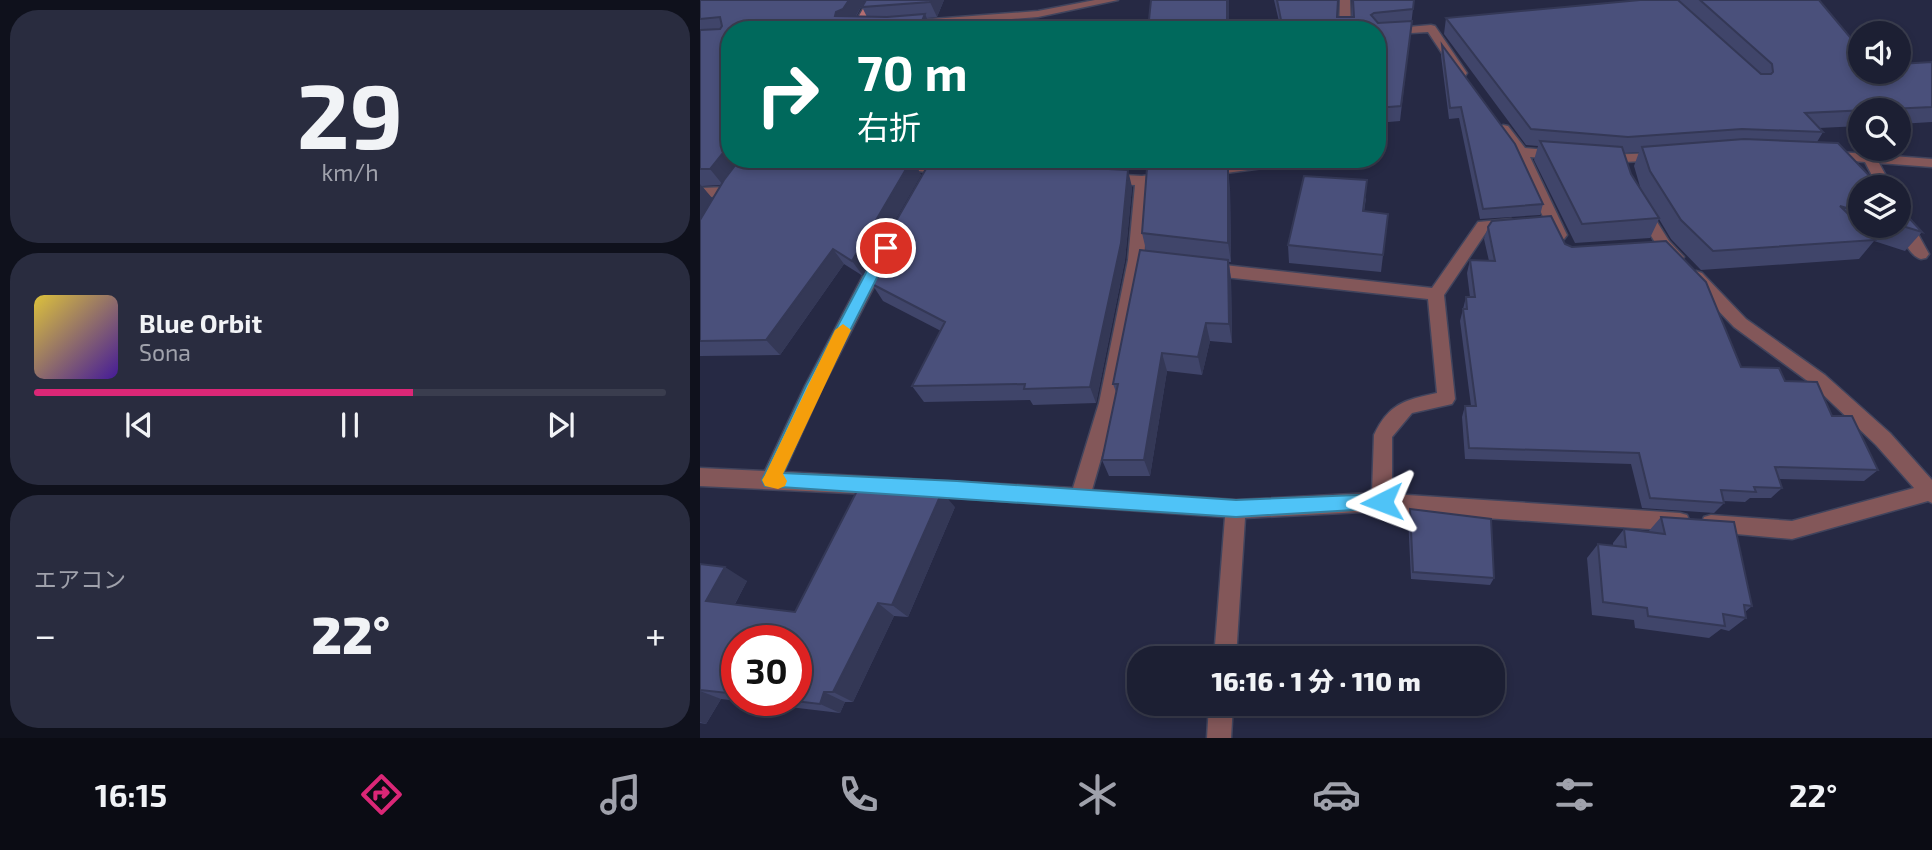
<!DOCTYPE html>
<html lang="ja">
<meta charset="utf-8">
<style>
body{margin:0;font-family:"Exo 2","Noto Sans JP",sans-serif;background:#292c3f;color:#f1f3f6;height:100vh;display:flex;flex-direction:column;font-size:26px;white-space:nowrap}
*{box-sizing:border-box;margin:0}
p{font-size:23px;color:#a0a2ac}
.icon{flex:none;width:38px;height:38px;fill:none;stroke:currentColor;stroke-width:2;stroke-linecap:round;stroke-linejoin:round}
.map{position:relative;flex:1;overflow:hidden}
.drawer{display:flex;flex-direction:column;gap:10px;padding:10px;background:#0f111c;width:700px}
.drawer>*{flex:none}
.top-card{position:absolute;left:21px;top:21px;width:665px;height:147px;border-radius:28px;box-shadow:0 4px 10px #0003,0 0 0 2px #3a3d4e;background:#00695c;color:#fff;overflow:hidden}
.fabs{position:absolute;left:1148px;top:21px;display:grid;gap:14px}
.fabs a{display:grid;place-items:center;width:63px;height:63px;border-radius:50%;background:#1c1f33;box-shadow:0 4px 10px #0003,0 0 0 2px #3a3d4e;font-size:35px}
.speed{position:absolute;left:21px;top:625px;display:flex;gap:14px;font-size:35px;font-weight:700;text-align:center}
.speed>*{display:grid;place-content:center;width:91px;height:91px;border-radius:50%;background:#1c1f33;box-shadow:0 4px 10px #0003,0 0 0 2px #3a3d4e;line-height:1}
.speed .limit{border:10px solid #d22;background:#fff;color:#111}
.pin{position:absolute;display:grid;place-items:center;width:60px;height:60px;color:#fff;margin:-30px;border:4px solid #fff;border-radius:50%;box-shadow:0 2px 7px #0007}
.me{position:absolute;width:77px;margin:-38px;rotate:267deg;stroke-linejoin:round;filter:drop-shadow(0 0 5px #0008)}
.turn{display:flex;align-items:center;gap:24px;height:147px;padding:0 21px;font-size:32px}
.turn .icon{width:91px;height:91px;stroke-width:2.5}
.turn b{display:block;font-size:49px;line-height:60px}
.big{font-size:52px;font-weight:800;line-height:1.1}
.drawer .tile{flex:1;display:flex;flex-direction:column;justify-content:center;gap:10px;min-width:0;padding:0 24px;border-radius:28px;background:#292c3f}
.drawer .dial{align-items:center;gap:0}
.dial b{font-size:91px;line-height:1}
.song{display:flex;align-items:center;gap:21px}
.cover{width:84px;height:84px;border-radius:10px;background:linear-gradient(135deg,hsl(50 70% 55%),hsl(260 70% 35%))}
.played{height:7px;border-radius:4px;background:linear-gradient(90deg,#db2777 60%,#3a3d4e 60%)}
.keys{display:flex;justify-content:space-around;direction:ltr}
.heat{display:flex;justify-content:space-between;align-items:center;font-size:38px;direction:ltr}
.trip{position:absolute;left:427px;top:646px;width:378px;height:70px;border-radius:28px;background:#1c1f33;box-shadow:0 4px 10px #0003,0 0 0 2px #3a3d4e;font-weight:800;line-height:70px;text-align:center}
.menu{display:flex;height:112px;justify-content:space-around;align-items:center;background:#0b0c14;color:#a0a2ac}
.menu .icon{width:49px;height:49px}
.menu .active{color:#db2777}
.menu b{font-size:32px;color:#f1f3f6}
main{display:flex;flex:1;min-height:0}
.map>svg:first-child{display:block}
.lines{fill:none;stroke-linecap:round;stroke-linejoin:round}
.street-casing{stroke:#41445d;stroke-width:3}
.secondary-casing{stroke:#41445d;stroke-width:3}
.street{fill:#835759;fill-rule:evenodd}
.secondary{fill:#b36e72;fill-rule:evenodd}
.wall{fill:#40456a;fill-rule:evenodd}
.shaded-wall{fill:#343856}
.building{fill:#4a507b;stroke:#343856;stroke-width:2}
.route{fill:#4fc3f7;stroke:#337fa1;stroke-width:2}
.slow{fill:#f59e0b}
</style>
<main>
<section class="drawer">
<div class="tile dial"><b>29</b><p>km/h</p></div>
<div class="tile">
<div class="song"><i class="cover"></i><div><b>Blue Orbit</b><p>Sona</p></div></div>
<div class="played"></div>
<div class="keys"><svg class="icon" aria-label="previous" viewBox="0 0 24 24"><path d="M18 5L8 12l10 7zM5 5v14"/></svg><svg class="icon" aria-label="pause" viewBox="0 0 24 24"><path d="M8 5v14M16 5v14"/></svg><svg class="icon" aria-label="next" viewBox="0 0 24 24"><path d="M6 5l10 7-10 7zM19 5v14"/></svg></div>
</div>
<div class="tile"><p>エアコン</p>
<div class="heat"><a>−</a><b class="big">22°</b><a>+</a></div>
</div>
</section>
<div class="map">
<svg width="1232" height="738" viewBox="0 0 1232 738">
<rect width="100%" height="100%" fill="#262944"/>
<g class="lines">
<g class="street-casing">
<path id="street" d="M 395,0 L 418,0 L 338,17 L 206,27 L 200,24 L 206,21 L 338,11 Z
M 640,0 L 650,0 L 651,30 L 639,30 Z
M 731,25 L 735,26 L 767,73 L 765,76 L 757,76 L 728,32 L 677,35 L 677,30 L 673,30 Z
M 803,125 L 808,126 L 825,148 L 858,151 L 865,155 L 858,159 L 830,157 L 867,235 L 864,239 L 854,239 L 851,235 L 815,153 L 796,129 Z
M 1127,151 L 1232,159 L 1232,167 L 1179,163 L 1192,187 L 1178,187 L 1165,162 L 1122,158 L 1120,155 Z
M 959,153 L 966,157 L 964,160 L 903,163 L 896,159 L 903,155 Z
M 150,159 L 193,159 L 250,167 L 257,171 L 250,175 L 157,163 Z
M 566,159 L 585,159 L 585,162 L 578,166 L 504,176 L 497,172 L 504,168 Z
M 470,172 L 475,174 L 475,180 L 449,185 L 444,260 L 417,403 L 392,490 L 536,500 L 672,493 L 674,435 C 689,403 705,400 737,393 L 728,299 L 506,275 L 498,269 L 506,263 L 732,288 L 778,222 L 811,219 L 818,224 L 816,228 L 787,231 L 744,295 L 755,399 L 752,404 L 712,413 L 692,437 L 692,494 L 980,513 L 987,515 L 990,522 L 987,529 L 980,531 L 682,511 L 545,518 L 536,658 L 514,658 L 525,517 L 257,498 L 0,486 L 0,468 L 65,471 L 105,386 L 173,257 L 181,252 L 189,257 L 123,386 L 84,472 L 373,488 L 399,403 L 428,260 L 435,185 L 407,184 L 400,179 L 407,174 L 442,176 Z
M 28,187 L 33,189 L 35,192 L 33,195 L 0,198 L 0,188 Z
M 942,204 L 947,206 L 969,241 L 984,257 L 981,261 L 971,261 L 959,249 L 935,209 Z
M 1199,208 L 1204,209 L 1229,254 L 1226,258 L 1221,259 C 1204,254 1198,223 1199,208 Z
M 996,271 L 1002,273 L 1046,319 L 1125,375 L 1190,433 L 1232,480 L 1232,503 L 1228,501 L 1092,539 L 1004,531 L 1001,524 L 1004,517 L 1011,515 L 1092,521 L 1214,488 L 1176,445 L 1113,385 L 1034,327 L 990,281 L 988,277 Z
M 509,704 L 533,704 L 531,738 L 507,738 Z"/>
</g>
<g class="secondary-casing">
<path id="secondary" d="M 168,0 L 178,0 L 163,30 L 151,30 Z"/>
</g>
<use href="#street" class="street"/>
<use href="#secondary" class="secondary"/>
</g>
<path class="wall" d="M 0,0 L 165,0 L 156,17 L 167,17 L 162,7 L 166,0 L 244,0 L 237,17 L 227,18 L 232,30 L 30,30 L 30,159 L 422,159 L 422,170 L 432,187 L 425,260 L 396,403 L 333,405 L 330,400 L 224,402 L 212,386 L 241,331 L 183,301 L 172,284 L 174,280 L 168,270 L 230,163 L 213,160 L 221,175 L 163,276 L 144,264 L 80,355 L 0,356 ZM 21,185 L 12,199 L 2,186 Z
M 574,0 L 638,0 L 637,17 L 652,17 L 652,0 L 714,0 L 700,121 L 677,123 L 677,30 L 581,30 Z
M 940,0 L 1119,0 L 1160,72 L 1232,62 L 1232,122 L 1199,124 L 1199,110 L 1160,110 L 1160,126 L 1119,128 L 1123,132 L 1117,142 L 1160,187 L 1160,226 L 1199,226 L 1199,207 L 1222,232 L 1205,251 L 1174,241 L 1159,259 L 1001,270 L 971,239 L 959,219 L 950,238 L 875,243 L 834,160 L 838,146 L 826,145 L 744,34 L 746,18 ZM 939,152 L 934,166 L 941,190 L 931,174 L 924,153 Z
M 742,45 L 843,204 L 840,215 L 780,219 L 759,118 L 749,119 L 741,56 Z
M 530,188 L 531,262 L 529,262 L 531,279 L 532,343 L 510,341 L 502,375 L 467,371 L 450,476 L 409,476 L 402,460 L 416,392 L 413,384 L 446,250 L 442,233 Z
M 666,198 L 664,212 L 688,214 L 681,272 L 589,263 L 588,245 Z
M 788,227 L 865,244 L 1041,367 L 1085,381 L 1132,416 L 1178,470 L 1164,481 L 1079,479 L 1082,488 L 1071,498 L 1050,498 L 1045,502 L 1023,501 L 1024,503 L 1014,513 L 942,508 L 931,464 L 765,459 L 762,417 L 765,406 L 771,406 L 760,321 L 766,297 L 770,297 L 767,273 L 770,260 L 789,261 L 784,239 Z
M 255,507 L 208,617 L 194,616 L 153,702 L 145,702 L 140,713 L 21,699 L 6,724 L 0,723 L 0,564 L 47,581 L 35,604 L 95,612 ZM 37,640 L 96,700 L 37,700 Z
M 710,509 L 794,578 L 790,585 L 711,579 L 708,517 Z
M 961,517 L 1052,606 L 1045,612 L 1046,618 L 1029,631 L 1021,629 L 1009,638 L 935,628 L 934,620 L 892,615 L 887,558 L 898,544 L 913,546 L 913,543 L 924,529 L 948,532 Z"/>
<path class="shaded-wall" d="M 149,0 L 165,0 L 151,24 L 135,16 L 136,12 Z
M 231,0 L 244,0 L 237,17 L 230,2 Z
M 527,0 L 529,0 L 529,30 L 527,30 Z
M 225,14 L 232,30 L 218,30 Z
M 30,144 L 30,159 L 42,159 L 23,185 L 10,169 Z
M 213,159 L 221,175 L 163,276 L 152,261 Z
M 418,159 L 422,159 L 422,172 Z
M 528,169 L 530,188 L 531,262 L 528,243 Z
M 428,170 L 432,187 L 425,260 L 396,403 L 390,387 Z
M 0,184 L 13,199 L 0,230 Z
M 133,249 L 144,264 L 80,355 L 66,340 Z
M 528,260 L 531,279 L 532,343 L 529,324 Z
M 506,323 L 510,341 L 502,375 L 498,357 Z
M 462,353 L 467,371 L 450,476 L 444,460 Z
M 242,492 L 255,507 L 208,617 L 192,605 Z
M 25,567 L 47,581 L 30,613 L 6,601 Z
M 178,603 L 194,616 L 153,702 L 133,692 Z
M 0,691 L 21,699 L 6,724 L 0,722 Z
M 124,692 L 145,702 L 140,713 L 120,704 Z"/>
<path class="building" d="M 0,0 L 149,0 L 143,9 L 136,12 L 135,16 L 187,17 L 225,14 L 218,30 L 30,30 L 30,144 L 10,169 L 0,169 L 0,30 L 20,29 L 22,26 L 20,17 L 0,19 Z
M 166,0 L 231,0 L 230,2 L 162,7 Z
M 451,0 L 527,0 L 527,30 L 448,30 Z
M 577,0 L 638,0 L 637,17 L 654,17 L 653,0 L 714,0 L 713,9 L 674,13 L 671,15 L 678,23 L 712,21 L 701,106 L 677,108 L 677,30 L 583,30 Z
M 940,0 L 978,0 L 1061,74 L 1071,74 L 1073,72 L 1072,64 L 1000,0 L 1119,0 L 1160,49 L 1160,72 L 1199,72 L 1199,64 L 1232,62 L 1232,107 L 1105,113 L 1123,132 L 1042,129 L 928,137 L 831,129 L 746,18 Z
M 742,45 L 815,144 L 843,204 L 783,209 L 761,107 L 750,108 Z
M 1044,139 L 1138,143 L 1180,187 L 1160,187 L 1160,212 L 1140,206 L 1175,240 L 1013,251 L 981,220 L 950,171 L 942,147 Z
M 840,141 L 922,147 L 931,174 L 959,218 L 882,224 Z
M 40,159 L 212,159 L 152,261 L 133,249 L 66,340 L 0,341 L 0,220 L 24,180 Z
M 231,160 L 428,170 L 421,243 L 390,387 L 324,389 L 325,384 L 212,386 L 245,322 L 172,284 L 177,276 L 168,270 Z
M 469,165 L 528,169 L 528,243 L 442,233 L 447,168 Z
M 604,176 L 667,180 L 663,211 L 688,214 L 683,255 L 588,245 Z
M 1199,207 L 1222,232 L 1199,225 Z
M 851,216 L 865,244 L 872,247 L 966,241 L 1006,282 L 1041,367 L 1079,368 L 1085,381 L 1117,382 L 1132,416 L 1152,416 L 1178,470 L 1075,467 L 1082,488 L 1054,487 L 1056,492 L 1021,490 L 1024,503 L 950,498 L 939,453 L 769,448 L 765,406 L 776,406 L 763,309 L 767,309 L 766,297 L 775,297 L 770,260 L 795,261 L 788,227 L 792,221 Z
M 440,250 L 528,260 L 529,324 L 506,323 L 498,357 L 462,353 L 444,460 L 402,460 L 418,384 L 413,384 Z
M 160,485 L 242,492 L 192,605 L 178,603 L 133,692 L 124,692 L 120,704 L 86,700 L 96,700 L 96,640 L 37,640 L 37,694 L 0,690 L 0,564 L 25,567 L 6,601 L 95,612 Z
M 710,509 L 791,519 L 794,578 L 713,572 Z
M 961,517 L 1034,522 L 1052,606 L 1044,605 L 1046,618 L 1023,614 L 1025,626 L 948,616 L 947,608 L 903,602 L 898,544 L 926,547 L 924,529 L 965,534 Z"/>
<path class="route" d="M 186,243 L 192,248 L 122,386 L 83,473 L 257,481 L 536,500 L 682,494 L 688,496 L 691,502 L 688,508 L 536,517 L 65,486 L 62,480 L 106,386 L 179,248 Z"/>
<path class="slow" d="M 143,324 L 151,330 L 83,474 L 87,481 L 85,486 L 78,489 L 65,486 L 62,480 L 65,475 L 135,330 Z"/>
</svg>
<div class="fabs">
<a><svg class="icon" aria-label="sound" viewBox="0 0 24 24"><path d="M4 9h4l5-4v14l-5-4H4zM17 9q2 3 0 6"/></svg></a>
<a><svg class="icon" aria-label="search" viewBox="0 0 24 24"><circle cx="10" cy="10" r="6"/><path d="M15 15l6 6"/></svg></a>
<a><svg class="icon" aria-label="layers" viewBox="0 0 24 24"><path d="M12 4l9 5-9 5-9-5zM3 14l9 5 9-5"/></svg></a>
</div>
<div class="speed"><div class="limit">30</div></div>
<div class="pin" style="left:186px;top:248px;background:#d93025"><svg class="icon" aria-label="arrive" viewBox="0 0 24 24"><path d="M6 21V4h12l-3 4 3 4H6"/></svg></div>
<svg class="me" style="left:682px;top:502px" viewBox="-20 -20 40 40"><path d="M0-17L14 15 0 8-14 15z" fill="#4fc3f7" stroke="#fff" stroke-width="4"/></svg>
<div class="trip">16:16 · 1 分 · 110 m</div>
<div class="top-card">
<div class="turn"><svg class="icon" aria-label="right" viewBox="0 0 24 24"><path d="M7 20v-9h11M14 6l5 5-5 5"/></svg><div><b>70 m</b>右折</div></div>
</div>
</div>
</main>
<nav class="menu">
<b>16:15</b>
<svg class="icon active" aria-label="directions" viewBox="0 0 24 24"><path d="M12 3l9 9-9 9-9-9zM9 14v-3h6M13 9l2 2-2 2"/></svg>
<svg class="icon" aria-label="music" viewBox="0 0 24 24"><path d="M9 18V5l10-2v13"/><circle cx="6" cy="18" r="3"/><circle cx="16" cy="16" r="3"/></svg>
<svg class="icon" aria-label="phone" viewBox="0 0 24 24"><path d="M5 4h4l2 5-3 2q2 4 5 5l2-3 5 2v4C11 20 4 13 5 4z"/></svg>
<svg class="icon" aria-label="climate" viewBox="0 0 24 24"><path d="M12 3v18M4 7l16 10M4 17L20 7"/></svg>
<svg class="icon" aria-label="car" viewBox="0 0 24 24"><path d="M5 17H2v-5l4-1 3-4h7l3 4 3 1v5h-3M9 17h6M6 11h13"/><circle cx="7" cy="17" r="2"/><circle cx="17" cy="17" r="2"/></svg>
<svg class="icon" aria-label="filters" viewBox="0 0 24 24"><path d="M4 7h16M4 17h16"/><circle cx="9" cy="7" r="2"/><circle cx="15" cy="17" r="2"/></svg>
<b>22°</b>
</nav>
